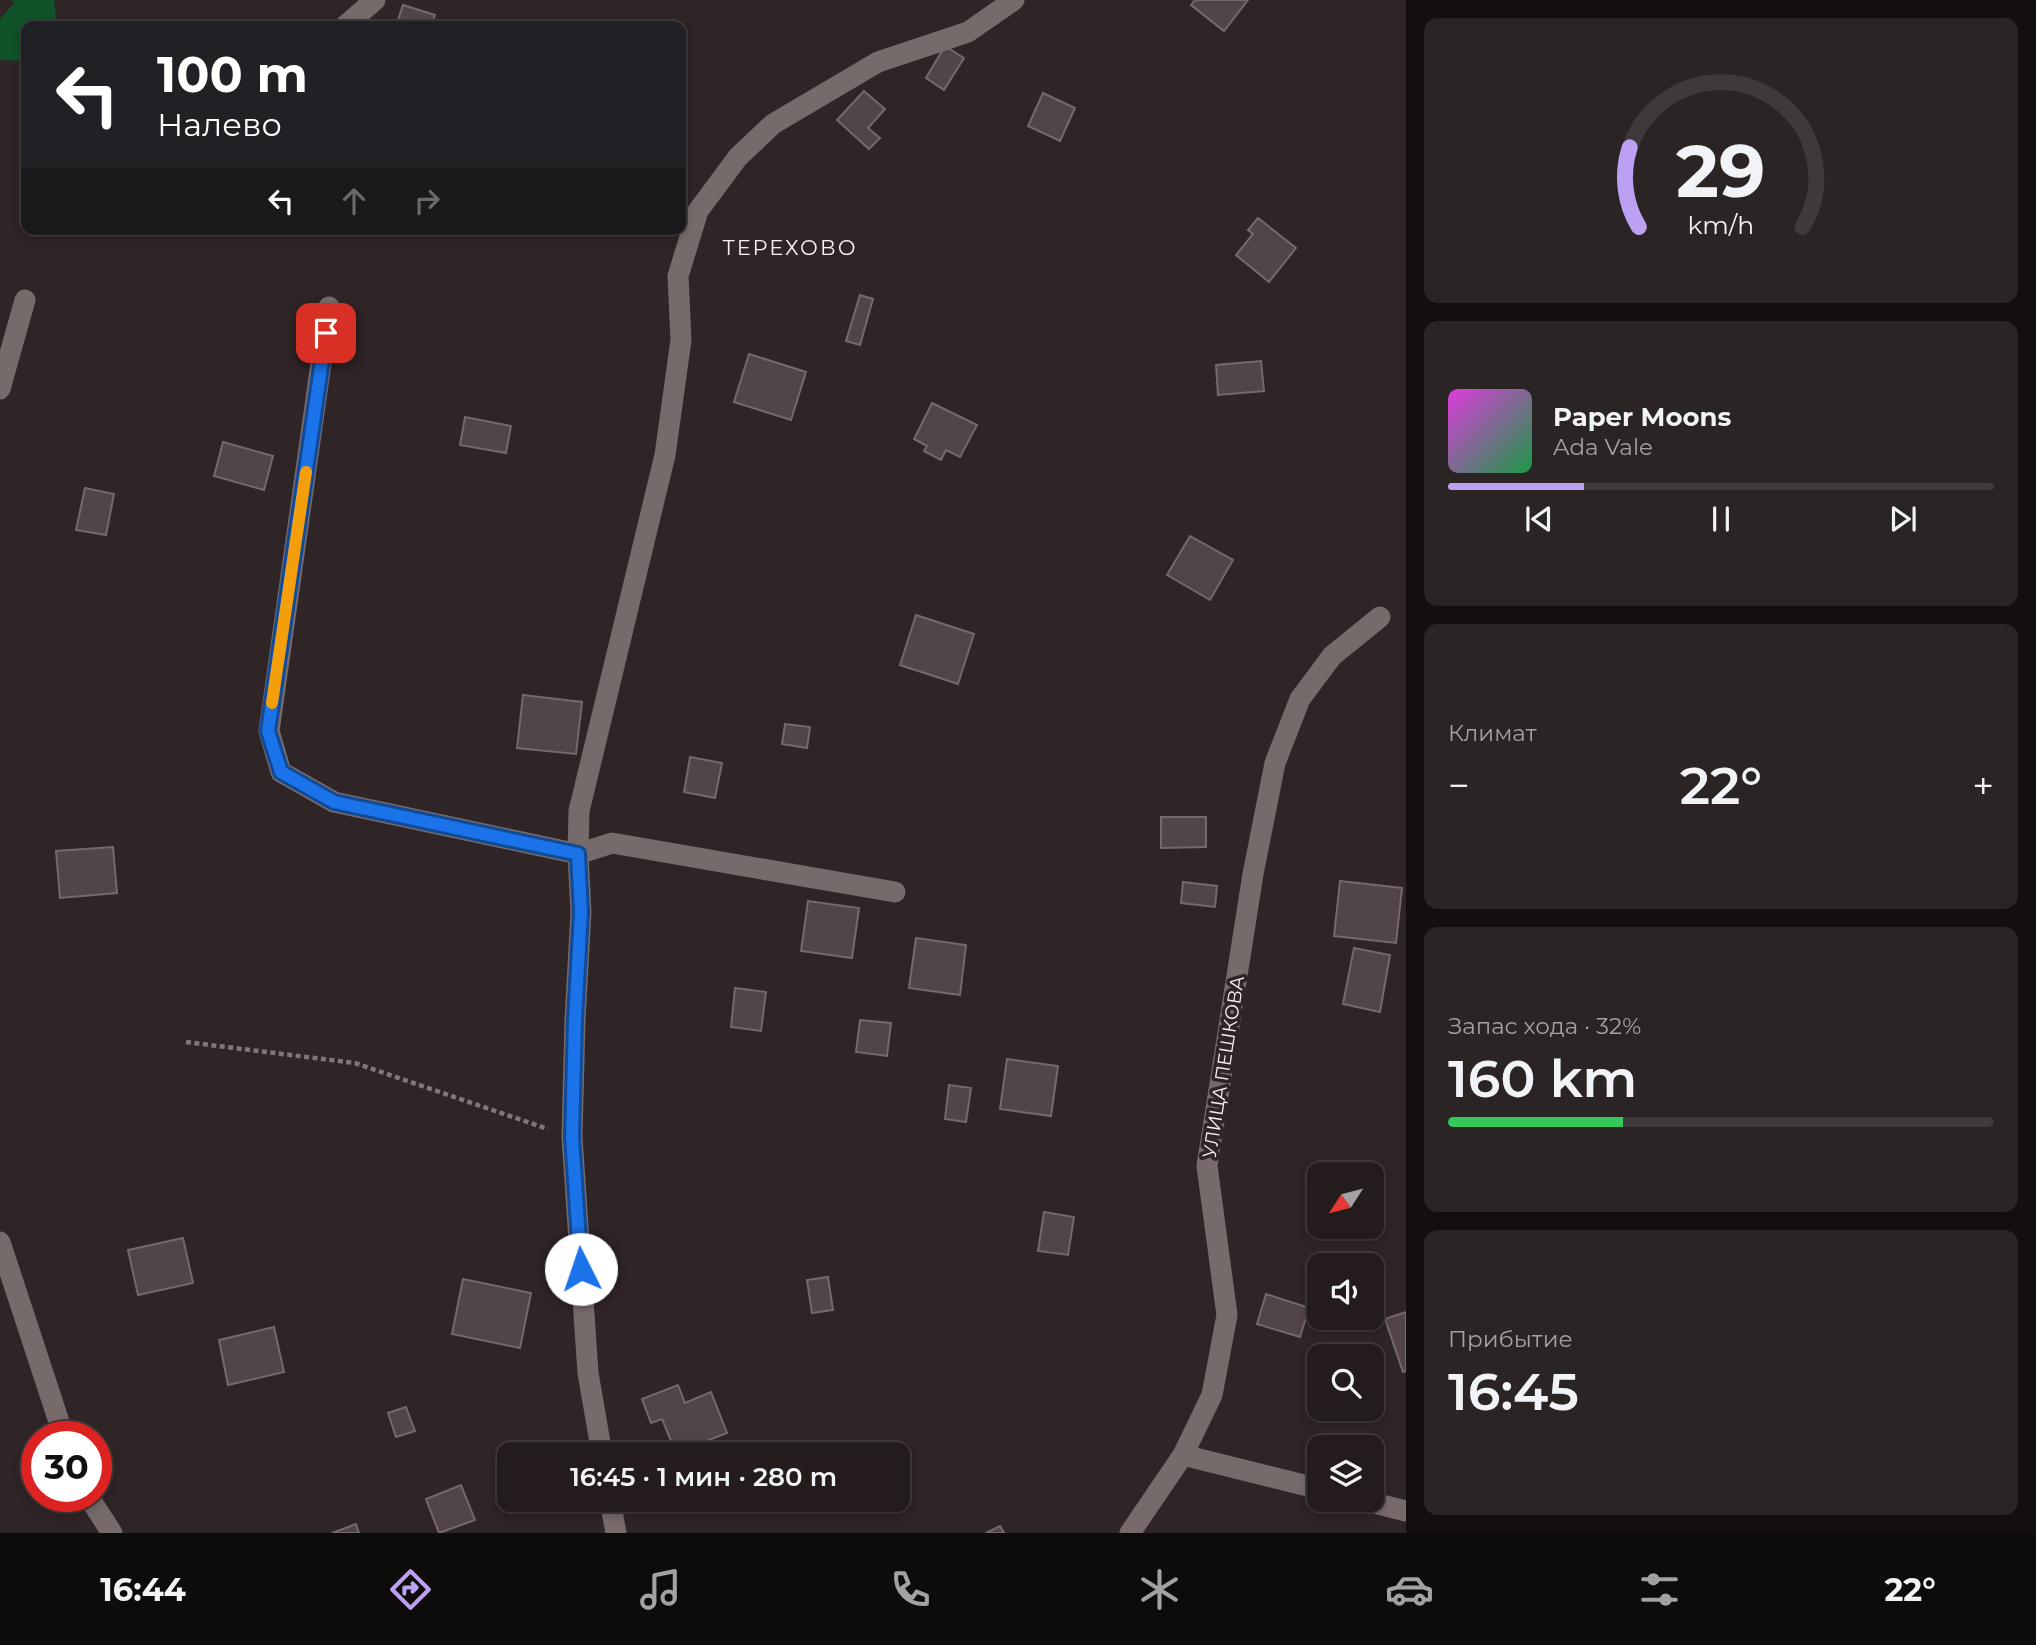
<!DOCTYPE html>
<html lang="ru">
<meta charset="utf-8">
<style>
body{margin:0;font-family:Montserrat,sans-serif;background:#2b2425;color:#f1f3f6;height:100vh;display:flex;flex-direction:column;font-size:26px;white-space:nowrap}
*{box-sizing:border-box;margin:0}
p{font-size:23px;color:#a3a1a3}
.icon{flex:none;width:38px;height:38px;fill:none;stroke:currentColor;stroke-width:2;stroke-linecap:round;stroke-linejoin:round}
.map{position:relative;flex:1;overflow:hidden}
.side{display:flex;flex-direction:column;gap:18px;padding:18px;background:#130f0f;width:630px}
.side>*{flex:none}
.hud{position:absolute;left:21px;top:21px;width:665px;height:214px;border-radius:14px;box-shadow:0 4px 10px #0003,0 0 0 2px #40393b;background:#202124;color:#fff;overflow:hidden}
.needle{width:46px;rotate:234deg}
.fabs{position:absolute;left:1307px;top:1162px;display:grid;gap:14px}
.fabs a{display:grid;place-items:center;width:77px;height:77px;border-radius:14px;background:#231b1c;box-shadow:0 4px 10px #0003,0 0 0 2px #40393b;font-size:35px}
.speed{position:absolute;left:21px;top:1421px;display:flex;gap:14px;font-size:35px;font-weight:700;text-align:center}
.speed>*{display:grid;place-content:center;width:91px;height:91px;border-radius:50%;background:#231b1c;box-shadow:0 4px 10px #0003,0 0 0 2px #40393b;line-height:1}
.speed .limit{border:10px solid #d22;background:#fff;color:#111}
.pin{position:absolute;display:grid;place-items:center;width:60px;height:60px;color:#fff;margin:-30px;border-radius:14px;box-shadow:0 4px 10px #0006}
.me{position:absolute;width:77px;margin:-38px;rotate:356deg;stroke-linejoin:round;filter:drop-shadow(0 0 5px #0008)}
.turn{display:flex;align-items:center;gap:24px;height:147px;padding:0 21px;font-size:32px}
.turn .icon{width:91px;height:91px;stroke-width:2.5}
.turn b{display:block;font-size:49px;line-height:60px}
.lanes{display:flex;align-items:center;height:66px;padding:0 21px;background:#0003;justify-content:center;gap:35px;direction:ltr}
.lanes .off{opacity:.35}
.big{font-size:52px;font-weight:600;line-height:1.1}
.side .tile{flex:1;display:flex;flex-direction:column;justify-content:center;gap:10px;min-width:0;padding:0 24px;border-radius:14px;background:#2b2425}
.side .dial{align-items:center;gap:0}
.dial svg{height:182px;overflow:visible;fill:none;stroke:#40393b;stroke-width:7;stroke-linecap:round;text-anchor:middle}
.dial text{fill:#f1f3f6;stroke:none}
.song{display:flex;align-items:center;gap:21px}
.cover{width:84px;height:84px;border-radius:10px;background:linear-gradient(135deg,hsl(300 70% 55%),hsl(140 70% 35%))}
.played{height:7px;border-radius:4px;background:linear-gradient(90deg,#bca0f2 25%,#40393b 25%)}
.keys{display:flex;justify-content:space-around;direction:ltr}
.heat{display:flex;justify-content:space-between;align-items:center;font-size:38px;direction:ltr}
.charge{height:10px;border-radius:5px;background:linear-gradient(90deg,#34c759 32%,#40393b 0)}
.trip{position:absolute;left:497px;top:1442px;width:413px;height:70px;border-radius:14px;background:#231b1c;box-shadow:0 4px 10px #0003,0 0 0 2px #40393b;font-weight:600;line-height:70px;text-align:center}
.tab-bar{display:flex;height:112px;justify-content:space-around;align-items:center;background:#0e0b0b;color:#a3a1a3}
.tab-bar .icon{width:49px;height:49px}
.tab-bar .on{color:#bca0f2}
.tab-bar b{font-size:32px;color:#f1f3f6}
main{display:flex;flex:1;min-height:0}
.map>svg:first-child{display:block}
.green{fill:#0f5128}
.building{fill:#514547;stroke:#76696a;stroke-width:2}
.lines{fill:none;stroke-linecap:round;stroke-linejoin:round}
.path{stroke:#817779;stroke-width:4.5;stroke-dasharray:5 3.5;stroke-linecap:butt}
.minor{stroke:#766a6b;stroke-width:21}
.route-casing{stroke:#114b97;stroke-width:18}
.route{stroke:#1a73e8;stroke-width:12}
.slow{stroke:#f59e0b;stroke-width:12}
.labels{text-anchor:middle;stroke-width:7;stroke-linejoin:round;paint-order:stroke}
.street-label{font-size:19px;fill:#f7f0f1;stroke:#2f2426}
.neighbourhood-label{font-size:21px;letter-spacing:2px;fill:#f7f0f1;stroke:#2f2426}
</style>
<main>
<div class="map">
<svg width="1406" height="1533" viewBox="0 0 1406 1533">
<rect width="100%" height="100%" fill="#2f2426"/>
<path class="green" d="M 10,0 L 54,0 L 57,26 L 26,26 L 26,61 L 0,60 L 0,19 L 15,2 Z"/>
<path class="building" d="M 1195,0 L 1248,0 L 1224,31 L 1191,5 Z
M 403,5 L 435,15 L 431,26 L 396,26 Z
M 945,46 L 964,58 L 944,90 L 926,78 Z
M 864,91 L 885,109 L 868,128 L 880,138 L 869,149 L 837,120 Z
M 1043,93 L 1075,108 L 1060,141 L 1028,126 Z
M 1258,218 L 1296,248 L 1269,282 L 1236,255 L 1253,234 L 1248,230 Z
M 860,295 L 873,299 L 860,345 L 846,341 Z
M 749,354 L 806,372 L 791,420 L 734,402 Z
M 1261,361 L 1264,391 L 1218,395 L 1216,365 Z
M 932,403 L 977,425 L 960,457 L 946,450 L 941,460 L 924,451 L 927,446 L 914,439 Z
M 465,417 L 511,426 L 506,453 L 460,445 Z
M 223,442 L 273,456 L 264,490 L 214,476 Z
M 85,488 L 114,494 L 106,535 L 76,530 Z
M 1190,536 L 1233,560 L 1210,600 L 1167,575 Z
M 916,615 L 974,634 L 958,684 L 900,665 Z
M 523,695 L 582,702 L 576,754 L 517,748 Z
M 785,724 L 810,727 L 807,748 L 782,744 Z
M 690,757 L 722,763 L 715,798 L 684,792 Z
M 1161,817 L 1206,817 L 1206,847 L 1161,848 Z
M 113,847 L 117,893 L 60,898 L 56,851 Z
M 1340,881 L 1402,888 L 1396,943 L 1334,936 Z
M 1183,882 L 1217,886 L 1215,907 L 1181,903 Z
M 808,901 L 859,908 L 852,958 L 801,951 Z
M 916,938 L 966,945 L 960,995 L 909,988 Z
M 1354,948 L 1390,955 L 1380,1012 L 1343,1004 Z
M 735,988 L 766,992 L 761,1031 L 731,1027 Z
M 860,1020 L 891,1023 L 887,1056 L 856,1052 Z
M 1007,1059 L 1058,1066 L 1051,1116 L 1000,1109 Z
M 949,1085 L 971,1088 L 966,1122 L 945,1119 Z
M 1044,1212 L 1074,1217 L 1068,1255 L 1038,1251 Z
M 183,1238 L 193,1283 L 138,1295 L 128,1250 Z
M 828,1277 L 833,1310 L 812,1313 L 807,1280 Z
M 463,1279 L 531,1293 L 520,1348 L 452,1334 Z
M 1266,1294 L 1309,1308 L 1300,1337 L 1257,1324 Z
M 1406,1312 L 1406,1371 L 1403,1372 L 1385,1319 Z
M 274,1327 L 284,1372 L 228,1385 L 219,1340 Z
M 678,1385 L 685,1403 L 711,1392 L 727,1433 L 676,1453 L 662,1419 L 651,1423 L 642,1399 Z
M 406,1407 L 415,1431 L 396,1437 L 388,1413 Z
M 461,1485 L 475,1520 L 439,1533 L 426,1499 Z
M 356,1524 L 359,1533 L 332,1533 Z
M 1000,1526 L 1004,1533 L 986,1533 Z"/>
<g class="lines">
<path class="path" d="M 186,1042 L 355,1063 L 548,1129"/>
<path class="minor" d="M 345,26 L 375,0
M 329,307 L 269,731 L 281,772 L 334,802 L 578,854 L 612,843 L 895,892
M 0,389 L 25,300
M 0,1242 L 64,1437
M 602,1454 L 588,1373 L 572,1137 L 575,1020 L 581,912 L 578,854 L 579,811 L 665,455 L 681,340 L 678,276 L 698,211 L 738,157 L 773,124 L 878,62 L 968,32 L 1014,0
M 1183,1455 L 1320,1489
M 88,1496 L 112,1533
M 610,1500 L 616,1533
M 1362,1500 L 1406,1511
M 1130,1533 L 1183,1455 L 1212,1395 L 1227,1315 L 1207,1166 L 1253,874 L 1275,763 L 1300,699 L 1332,656 L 1380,617"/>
</g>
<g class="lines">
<g class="route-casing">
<path id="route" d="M 326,333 L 268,731 L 281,772 L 334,802 L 578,854 L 581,912 L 575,1020 L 572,1137 L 581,1269"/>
</g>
<use href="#route" class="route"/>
<path class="slow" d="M 272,703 L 306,472"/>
</g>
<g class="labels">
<g class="street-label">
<text transform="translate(1223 1067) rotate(-81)" y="7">УЛИЦА ПЕШКОВА</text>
</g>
<g class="neighbourhood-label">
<text x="790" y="255">ТЕРЕХОВО</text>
</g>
</g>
</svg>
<div class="fabs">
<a><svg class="needle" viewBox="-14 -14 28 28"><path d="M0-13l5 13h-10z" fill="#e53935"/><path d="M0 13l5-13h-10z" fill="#a3a1a3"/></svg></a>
<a><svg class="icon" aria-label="sound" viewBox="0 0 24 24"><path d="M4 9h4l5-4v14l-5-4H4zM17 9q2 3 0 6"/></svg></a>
<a><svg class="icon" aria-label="search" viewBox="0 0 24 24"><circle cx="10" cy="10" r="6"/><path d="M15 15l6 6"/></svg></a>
<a><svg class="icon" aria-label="layers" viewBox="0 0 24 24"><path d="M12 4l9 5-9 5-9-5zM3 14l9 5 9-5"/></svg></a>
</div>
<div class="speed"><div class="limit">30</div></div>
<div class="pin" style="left:326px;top:333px;background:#d93025"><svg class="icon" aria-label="arrive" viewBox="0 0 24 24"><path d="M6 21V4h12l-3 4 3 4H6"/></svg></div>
<svg class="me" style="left:581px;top:1269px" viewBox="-20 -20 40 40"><circle r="19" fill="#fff"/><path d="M0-13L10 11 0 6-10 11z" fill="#1a73e8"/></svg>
<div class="trip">16:45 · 1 мин · 280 m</div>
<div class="hud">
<div class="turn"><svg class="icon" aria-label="left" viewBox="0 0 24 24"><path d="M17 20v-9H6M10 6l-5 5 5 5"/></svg><div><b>100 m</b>Налево</div></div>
<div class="lanes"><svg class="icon" aria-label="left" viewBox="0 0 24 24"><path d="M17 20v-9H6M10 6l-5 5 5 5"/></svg><svg class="icon off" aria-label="ahead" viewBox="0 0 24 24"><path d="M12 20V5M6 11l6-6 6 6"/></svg><svg class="icon off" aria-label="right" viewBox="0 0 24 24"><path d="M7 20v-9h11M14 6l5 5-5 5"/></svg></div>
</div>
</div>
<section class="side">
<div class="tile dial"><svg viewBox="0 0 100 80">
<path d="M14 69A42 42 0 1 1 86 69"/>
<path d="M14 69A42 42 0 0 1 10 34" stroke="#bca0f2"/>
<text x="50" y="56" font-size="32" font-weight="700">29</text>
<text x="50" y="72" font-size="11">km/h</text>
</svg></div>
<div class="tile">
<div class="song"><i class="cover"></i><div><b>Paper Moons</b><p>Ada Vale</p></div></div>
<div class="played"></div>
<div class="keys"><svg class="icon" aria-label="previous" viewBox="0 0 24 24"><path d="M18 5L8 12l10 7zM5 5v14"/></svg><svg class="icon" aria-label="pause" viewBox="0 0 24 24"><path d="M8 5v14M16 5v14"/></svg><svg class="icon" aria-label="next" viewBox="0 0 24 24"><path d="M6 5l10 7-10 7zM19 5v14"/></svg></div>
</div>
<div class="tile"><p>Климат</p>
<div class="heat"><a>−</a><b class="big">22°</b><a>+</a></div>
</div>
<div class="tile"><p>Запас хода · 32%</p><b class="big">160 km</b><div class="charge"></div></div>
<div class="tile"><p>Прибытие</p><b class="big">16:45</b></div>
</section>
</main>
<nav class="tab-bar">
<b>16:44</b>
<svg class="icon on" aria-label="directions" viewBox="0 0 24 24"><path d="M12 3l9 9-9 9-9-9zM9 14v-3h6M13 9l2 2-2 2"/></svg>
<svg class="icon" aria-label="music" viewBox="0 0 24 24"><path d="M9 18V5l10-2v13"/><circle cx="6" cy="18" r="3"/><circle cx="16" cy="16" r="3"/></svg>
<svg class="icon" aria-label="phone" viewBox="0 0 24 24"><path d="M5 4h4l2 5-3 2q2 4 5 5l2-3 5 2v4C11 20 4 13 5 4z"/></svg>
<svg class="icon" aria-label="climate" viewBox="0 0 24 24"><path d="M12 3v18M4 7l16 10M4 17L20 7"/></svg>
<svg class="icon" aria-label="car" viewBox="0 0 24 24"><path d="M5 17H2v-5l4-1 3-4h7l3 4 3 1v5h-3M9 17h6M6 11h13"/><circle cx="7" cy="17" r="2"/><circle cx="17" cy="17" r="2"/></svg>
<svg class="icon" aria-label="filters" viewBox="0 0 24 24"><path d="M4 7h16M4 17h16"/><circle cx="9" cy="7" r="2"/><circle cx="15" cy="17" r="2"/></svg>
<b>22°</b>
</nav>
